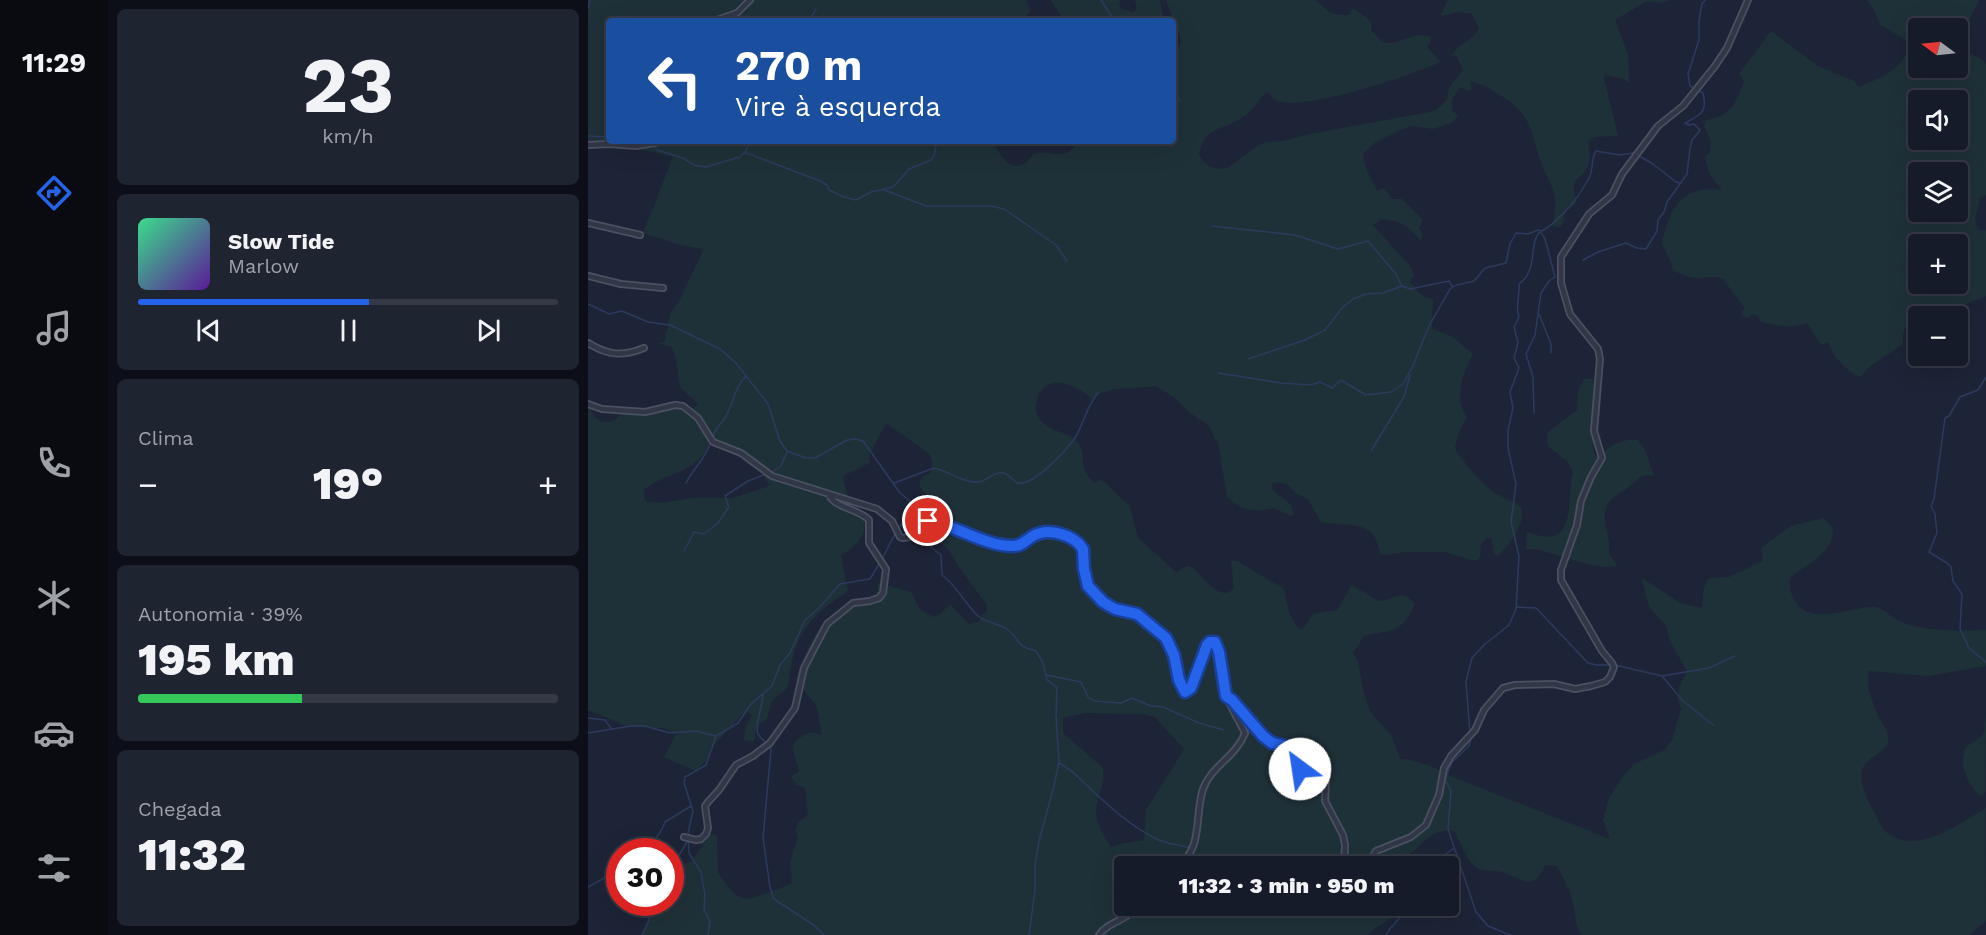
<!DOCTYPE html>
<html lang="pt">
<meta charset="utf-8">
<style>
body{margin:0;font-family:"Work Sans",sans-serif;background:#1f2431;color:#f1f3f6;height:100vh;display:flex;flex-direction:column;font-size:22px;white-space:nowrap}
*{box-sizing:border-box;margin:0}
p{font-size:20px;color:#9ea1a8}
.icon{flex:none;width:33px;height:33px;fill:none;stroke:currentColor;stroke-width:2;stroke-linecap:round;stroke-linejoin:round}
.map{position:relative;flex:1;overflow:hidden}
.sheet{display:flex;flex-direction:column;gap:9px;padding:9px;background:#0c0f17;width:480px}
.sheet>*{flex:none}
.hud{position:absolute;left:18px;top:18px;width:570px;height:126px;border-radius:6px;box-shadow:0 6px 24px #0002,0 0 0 2px #353946;background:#1a4fa0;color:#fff;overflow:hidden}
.needle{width:39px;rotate:285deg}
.fabs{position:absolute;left:1320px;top:18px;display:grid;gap:12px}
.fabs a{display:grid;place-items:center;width:60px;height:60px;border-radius:6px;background:#161b29;box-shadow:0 6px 24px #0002,0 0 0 2px #353946;font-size:30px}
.speed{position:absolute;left:18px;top:838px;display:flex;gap:12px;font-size:30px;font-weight:700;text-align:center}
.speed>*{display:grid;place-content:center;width:78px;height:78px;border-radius:50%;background:#161b29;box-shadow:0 6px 24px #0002,0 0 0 2px #353946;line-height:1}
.speed .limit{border:9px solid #d22;background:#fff;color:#111}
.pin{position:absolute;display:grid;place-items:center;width:51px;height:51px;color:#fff;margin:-26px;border:3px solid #fff;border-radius:50%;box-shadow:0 2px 6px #0007}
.me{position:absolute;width:66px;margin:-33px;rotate:329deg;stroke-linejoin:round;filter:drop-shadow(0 0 4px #0008)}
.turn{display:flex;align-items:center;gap:21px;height:126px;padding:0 30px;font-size:27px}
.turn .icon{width:78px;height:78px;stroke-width:2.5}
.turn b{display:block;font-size:42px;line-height:51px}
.big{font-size:45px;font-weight:800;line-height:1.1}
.sheet .card{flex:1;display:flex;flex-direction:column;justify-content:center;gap:9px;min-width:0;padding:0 21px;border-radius:9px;background:#1f2431}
.sheet .dial{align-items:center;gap:0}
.dial b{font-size:78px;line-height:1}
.song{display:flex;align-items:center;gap:18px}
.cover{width:72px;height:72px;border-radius:9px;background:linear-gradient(135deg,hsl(150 70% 55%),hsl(270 70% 35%))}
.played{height:6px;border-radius:3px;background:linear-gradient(90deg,#2563eb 55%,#353946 55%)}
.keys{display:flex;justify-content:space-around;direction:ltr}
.heat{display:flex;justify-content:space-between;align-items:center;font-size:33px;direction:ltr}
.charge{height:9px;border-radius:4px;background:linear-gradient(90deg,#34c759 39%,#353946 0)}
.trip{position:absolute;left:526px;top:856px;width:345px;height:60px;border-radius:6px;background:#161b29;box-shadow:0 6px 24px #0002,0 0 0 2px #353946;font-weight:800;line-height:60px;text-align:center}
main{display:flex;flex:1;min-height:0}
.tab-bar{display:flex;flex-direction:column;width:108px;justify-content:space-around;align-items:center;background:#090b10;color:#9ea1a8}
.tab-bar .icon{width:42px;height:42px}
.tab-bar .current{color:#2563eb}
.tab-bar b{font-size:27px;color:#f1f3f6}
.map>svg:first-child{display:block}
.green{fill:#1f3138;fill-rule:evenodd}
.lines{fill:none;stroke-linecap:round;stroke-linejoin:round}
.stream{stroke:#2d3a5d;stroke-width:1.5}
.minor-casing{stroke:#4b5162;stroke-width:8}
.minor{stroke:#313747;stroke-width:4.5}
.route-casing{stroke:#184099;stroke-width:15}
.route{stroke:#2563eb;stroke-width:10}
</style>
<main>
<nav class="tab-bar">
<b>11:29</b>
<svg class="icon current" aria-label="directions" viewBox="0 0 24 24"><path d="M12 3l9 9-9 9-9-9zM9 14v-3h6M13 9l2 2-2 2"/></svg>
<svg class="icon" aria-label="music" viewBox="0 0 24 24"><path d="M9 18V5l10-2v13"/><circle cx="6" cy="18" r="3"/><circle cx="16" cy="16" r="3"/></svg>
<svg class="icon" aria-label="phone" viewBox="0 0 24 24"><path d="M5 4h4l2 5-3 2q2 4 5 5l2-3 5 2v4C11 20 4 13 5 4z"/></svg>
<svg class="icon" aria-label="climate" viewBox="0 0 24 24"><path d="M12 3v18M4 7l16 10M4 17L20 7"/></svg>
<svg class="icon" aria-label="car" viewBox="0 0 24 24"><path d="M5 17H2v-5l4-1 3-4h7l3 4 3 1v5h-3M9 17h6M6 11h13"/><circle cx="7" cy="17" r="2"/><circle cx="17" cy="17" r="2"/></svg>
<svg class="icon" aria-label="filters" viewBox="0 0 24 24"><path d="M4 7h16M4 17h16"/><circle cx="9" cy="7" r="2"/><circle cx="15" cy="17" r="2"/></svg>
</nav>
<section class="sheet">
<div class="card dial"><b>23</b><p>km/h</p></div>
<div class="card">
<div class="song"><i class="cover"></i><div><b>Slow Tide</b><p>Marlow</p></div></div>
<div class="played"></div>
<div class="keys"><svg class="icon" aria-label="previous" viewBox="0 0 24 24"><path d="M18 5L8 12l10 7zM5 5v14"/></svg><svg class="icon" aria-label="pause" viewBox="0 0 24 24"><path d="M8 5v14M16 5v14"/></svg><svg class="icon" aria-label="next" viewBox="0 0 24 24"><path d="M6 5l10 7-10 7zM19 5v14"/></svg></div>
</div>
<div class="card"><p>Clima</p>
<div class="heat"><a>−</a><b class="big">19°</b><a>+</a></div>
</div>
<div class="card"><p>Autonomia · 39%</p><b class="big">195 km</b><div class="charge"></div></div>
<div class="card"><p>Chegada</p><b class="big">11:32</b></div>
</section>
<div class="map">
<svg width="1398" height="935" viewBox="0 0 1398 935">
<rect width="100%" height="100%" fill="#1d2437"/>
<path class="green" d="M 0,0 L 438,0 L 443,10 L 434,21 L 21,21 L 21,141 L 405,141 C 413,160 430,179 445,154 C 467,148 472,165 492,141 L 585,141 L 585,46 L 592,45 L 593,41 L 578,0 L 727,0 C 740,11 744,16 761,15 L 765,8 L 783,21 L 783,30 L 794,42 C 811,47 825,30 842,37 L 843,41 L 839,47 L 853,62 C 825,75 717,111 690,101 C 686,99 682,96 680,92 L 677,93 C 669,103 662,114 651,120 C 630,131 616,128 611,155 C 618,166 626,171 639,168 L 671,145 L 678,142 L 695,141 L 722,134 L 847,111 L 859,100 L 861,88 L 875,70 L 869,57 L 867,55 L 863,57 C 869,44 885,41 891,28 L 884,14 L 870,12 L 854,16 L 853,14 L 860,0 L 1081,0 L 1075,3 L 1059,1 L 1027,20 L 1040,54 L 1041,83 L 1036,79 L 1017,75 L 1016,78 L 1030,136 L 1006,137 L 1000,143 C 1001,149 1003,157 1001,163 C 995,182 979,174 989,203 L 977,212 L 975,223 L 972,227 L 964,226 C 966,217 969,208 967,198 C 965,186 958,175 954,164 C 947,147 945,126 933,112 C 924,101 896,83 882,81 L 884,90 L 880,91 L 873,87 L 864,99 L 864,110 L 871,116 L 863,123 L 845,129 L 823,126 L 812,130 L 788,142 L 775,154 L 778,169 L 789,191 L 796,188 L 804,199 L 814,199 L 835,220 L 831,227 L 834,235 L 833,241 C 819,225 814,221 792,219 L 789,223 L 784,224 L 822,266 L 826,275 L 822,282 C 828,290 834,298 845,299 L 844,328 L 866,338 L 885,354 C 875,371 865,400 879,417 L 869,437 L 867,448 C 873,460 894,483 904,491 C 910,496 930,503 933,507 C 940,519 919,550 909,556 L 906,554 L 904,539 L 899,538 L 893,543 L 892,557 L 890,560 L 883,560 L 857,552 L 818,552 L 796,555 L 792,553 C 787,518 760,527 733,522 L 720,499 L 708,493 L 700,485 L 692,482 L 685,483 L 683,488 C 691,498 706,501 705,515 L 702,516 C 679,502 686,512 665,510 C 655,509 646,503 639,497 L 631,447 L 621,426 L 601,412 L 587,398 L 568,386 C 551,389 518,385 504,399 C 489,384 456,371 449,400 C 448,405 447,409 449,414 C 456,432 477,430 489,441 C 496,448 494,459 496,468 C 497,473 502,478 506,483 L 513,480 C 524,487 530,498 542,506 L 550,538 L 588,572 L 599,566 L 604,567 C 614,576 633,604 646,588 L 643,561 L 649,561 L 696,589 C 699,603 701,622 714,630 L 725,614 L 749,610 L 764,585 L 790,601 C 807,601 812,587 827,604 C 814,634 804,629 776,636 L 765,653 L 770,662 L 776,694 L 784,714 L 804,736 L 812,759 C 831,760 849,768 865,777 L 1022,839 L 1015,820 L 1021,798 L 1035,776 L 1046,764 L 1076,750 L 1084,740 L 1093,709 L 1090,699 L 1091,688 L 1099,671 L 1082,641 L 1078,625 L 1061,607 L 1054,578 L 1092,603 L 1114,608 L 1116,587 L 1121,578 L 1141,577 L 1175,561 L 1173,548 L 1203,526 L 1236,518 L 1245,528 C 1245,555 1220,562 1202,578 C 1201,586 1202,592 1206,599 C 1221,629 1264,605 1288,607 C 1297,609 1303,618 1311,621 C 1334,631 1373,632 1398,630 L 1398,666 L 1340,676 L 1281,671 C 1276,684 1286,707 1292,719 C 1295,725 1299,730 1300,736 C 1304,753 1278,755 1274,770 C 1271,782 1279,800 1285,810 C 1290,819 1294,831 1303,836 C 1333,853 1372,823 1397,809 L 1398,921 L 1381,935 L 994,935 C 986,921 989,922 986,907 C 983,892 976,879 969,866 L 957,865 C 945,893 934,878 914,872 C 906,870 892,872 886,866 C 878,858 872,842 867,832 C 846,826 836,844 821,855 L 820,867 L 537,867 L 537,906 L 808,906 L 808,914 L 779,935 L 53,935 L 68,903 L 82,903 L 83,878 L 87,872 L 86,866 L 103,862 L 112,849 L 116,846 L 100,839 L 117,832 L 129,836 L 130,873 L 147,895 L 156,899 L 169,897 L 203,884 L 204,879 L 202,862 L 210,838 L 208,831 L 210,822 L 220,815 L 217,788 L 209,785 L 203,777 L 211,771 L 204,746 C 213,736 220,729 234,735 L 229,706 L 208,681 C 215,655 231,619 256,606 C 268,600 280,600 290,591 L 290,583 L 323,592 L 332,609 L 345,617 L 351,615 L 362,604 L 381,624 L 390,622 L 399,610 L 399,605 L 371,567 L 361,550 L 344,537 L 335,527 C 338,520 345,512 344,505 C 343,494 317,482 343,473 L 344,463 L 342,454 L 299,424 L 295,428 L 280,458 L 283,462 L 255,476 L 262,508 L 272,510 C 285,527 270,547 253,555 L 260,591 C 216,621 206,635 200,687 L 184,701 L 179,719 L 168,727 L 167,739 L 165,742 L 156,740 L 158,726 L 164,716 L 160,712 L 151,718 L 127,744 L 121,758 L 107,771 L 76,757 L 88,734 L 75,728 L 41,727 L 0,710 L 0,406 C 3,410 5,416 9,419 C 18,426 32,420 34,410 C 57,415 83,407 106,408 L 110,404 L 92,387 L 87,355 L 83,346 L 71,344 L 77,341 L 78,337 L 77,333 L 80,328 L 82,314 L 91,301 L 116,249 L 92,245 L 55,233 L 85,157 C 52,149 34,145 0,148 ZM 122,442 C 144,450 172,462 181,486 L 145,498 L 104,498 L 75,503 L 60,502 L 56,499 L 56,490 C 78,471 108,476 122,442 ZM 497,713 L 555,714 L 567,717 L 596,749 L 558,810 L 556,840 L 537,843 L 523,847 C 517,837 508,824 508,811 C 509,796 517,784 515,768 L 475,733 L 475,718 Z
M 463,0 L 532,0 L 531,4 L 534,9 L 545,12 L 549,9 L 547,0 L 572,0 L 576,21 L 476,21 Z
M 1279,0 L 1391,0 L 1370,42 L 1370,28 L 1330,28 L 1330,68 L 1370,68 L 1370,49 L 1394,59 L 1398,64 L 1398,195 L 1392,198 L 1387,220 L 1390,229 L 1394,231 L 1398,230 L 1398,296 C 1377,304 1354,316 1330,316 L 1330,319 C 1316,324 1315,329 1315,344 L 1281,367 L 1273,377 C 1259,373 1244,355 1240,342 L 1233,345 L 1219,323 C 1203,329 1188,326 1171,321 L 1171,317 L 1165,314 L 1160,318 L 1156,317 L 1153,312 L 1157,309 L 1135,279 C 1127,276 1123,277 1115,278 C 1105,279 1094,275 1085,270 L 1084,264 L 1074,244 C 1082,208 1093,185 1134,190 L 1122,175 L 1117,157 L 1122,153 L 1123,141 L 1116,126 L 1119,120 C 1142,116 1150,101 1156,81 L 1151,74 L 1183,31 L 1230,66 L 1266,81 L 1270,87 C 1292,79 1319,68 1321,42 L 1293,25 L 1282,3 ZM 1330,100 L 1370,100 L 1370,140 L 1330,140 ZM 1330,172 L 1370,172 L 1370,212 L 1330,212 ZM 1330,244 L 1370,244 L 1370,284 L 1330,284 Z
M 1003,378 L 1005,380 C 1011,404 1002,429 1006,454 L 1010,456 C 1021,447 1035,437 1050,440 L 1057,449 L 1065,473 L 1065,476 C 1053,472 1050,480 1042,486 C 1035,492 1025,495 1020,504 C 1011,520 1024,538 1021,554 L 1030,566 L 1017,567 L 1004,565 L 948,549 L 938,550 L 939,532 C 990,552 978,504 985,472 L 979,461 L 962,448 L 959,442 L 960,432 L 989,410 L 990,391 L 996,379 Z
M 1398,718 L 1397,792 L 1393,796 C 1381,788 1369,762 1378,748 C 1383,741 1393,740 1396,732 C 1398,726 1396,723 1398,718 Z"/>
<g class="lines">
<path class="stream" d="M 513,0 L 527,21
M 0,8 L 2,0
M 221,21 L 228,9
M 585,89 L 592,101
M 0,136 L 21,137
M 67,146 L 69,150 L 95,158 L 106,165 L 118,167 L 152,157 L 158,151 L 162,141
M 156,152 L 232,181 L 239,185 L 241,190 L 256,197 L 268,200 L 283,192 L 305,187 L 321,169 L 343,160 L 346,156 L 349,141
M 296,190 L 338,206 L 403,206 L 416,209 L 468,245 L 479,261
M 624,226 L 707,235 L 750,249 L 780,241 L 808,274 L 814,286
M 995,260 L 1010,252 L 1038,243 L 1049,248 L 1058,249 L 1069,231 L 1070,220 L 1076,212 L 1079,202 L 1099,174 L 1102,148 L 1104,140 L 1112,130 L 1106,124 L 1101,125 L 1097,123 C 1112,115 1120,113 1115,93 L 1102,86 L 1100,74 L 1111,40 L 1111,20 L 1114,4 L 1117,0
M 0,304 L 21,314 L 34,311 L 60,322 L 82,325 L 132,349 L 148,363 L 180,404 L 192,441 L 199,451 L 218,458 L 227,458 L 259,440 L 268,439 L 275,441 L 312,493 L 322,501 L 321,512 L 311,528
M 951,314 L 963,344 L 963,353
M 660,359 L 717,340 L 737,330 L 755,307 L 765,299 L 778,294 L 795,293 L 814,286 L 822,289 L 861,281 L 864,286
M 630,373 L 693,383 L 723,385 L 732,382 L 744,388 L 753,380 L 778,395 L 803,392 L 815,384 L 824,368 L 841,326 L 862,289 L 866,286 L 886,281 L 897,268 L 918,263 L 922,244 L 928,233 L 940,234 L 950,230 L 954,231 C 973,220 991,197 1001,178 C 1006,169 1002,160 1008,151 L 1031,155 L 1046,153 L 1065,164 L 1088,182 L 1093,183
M 1398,377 L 1390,390 L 1372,397 L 1361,416 L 1357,418 L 1346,499 L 1343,506 L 1347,514 L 1349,533 L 1341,552 L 1359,563 L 1363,567 L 1365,581 L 1374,594 L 1372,629 L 1381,648 L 1398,662
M 946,413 L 945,377 L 938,354 L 947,335 L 953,293 L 961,281 L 967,277 L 957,239 L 953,232
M 125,436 C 127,428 134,424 138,416 C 146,402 146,388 158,376
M 783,451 L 816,397 L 822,375
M 183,473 L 193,466 L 199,452
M 98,483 C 105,469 117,459 122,444
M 306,483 L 346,468 C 361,471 374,483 390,482 C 399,482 405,471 415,473 C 422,474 424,481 430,483 C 445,487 479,449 487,438 C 496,423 498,407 510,393
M 315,524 L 322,531
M 327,535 L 353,555 L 354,575 C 367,584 377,603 389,615 C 398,623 409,623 419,629 C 433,639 425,645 448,651 L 455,663 L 459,680 L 469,687 L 468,716 L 471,761 L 466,786 L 451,841 L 447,865 L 447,891 L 441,935
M 96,551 L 106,532 L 116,534 L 130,523 L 141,507 L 137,496 L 160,481 L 178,474
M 295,557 L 307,534
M 928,607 L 948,608 L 1000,663 L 1008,665 L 1023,665
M 1027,665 L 1074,676 L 1121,668 L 1147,656
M 458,675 L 493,682 L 500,697 L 506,701 L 533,703 L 544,698 L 563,706 L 575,707 L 611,723 L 636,730
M 1075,677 L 1094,700 L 1125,725
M 175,694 C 175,704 166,727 170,734 C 173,740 180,742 183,749 L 175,838 L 182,887 L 186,899 L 227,926 L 236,935
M 0,718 L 17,720 L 23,728
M 0,733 L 43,726 L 57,726 L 82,733 L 108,731 L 127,736
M 882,733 L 878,681 L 884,658 L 896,645 L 921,625 L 928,609 L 931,556 L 923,522 L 928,484 L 920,448 L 920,430 L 925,408 L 922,392 L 931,368 L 926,358 L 930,343 L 926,327 L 931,317 C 927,307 932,295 931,284 C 951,270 940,243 952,232
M 883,738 L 881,746 L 864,762 L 857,779 L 863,791 L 860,829 L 888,912 L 900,926 L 922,935
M 471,763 C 487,771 494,782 507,793 C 525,810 548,830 571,840 C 581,844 593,845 603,848
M 59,852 C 65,842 74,832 77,822 L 103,806
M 840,867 L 866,848
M 82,871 L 100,840
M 0,887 L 32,869
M 54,935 L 61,920 L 61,910 L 65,903
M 120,935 L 122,921 L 116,910 L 117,896 L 113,872 L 101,853 L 100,833 L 105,811 L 96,783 L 97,777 L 118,765 L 128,736 L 150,723 L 163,704 L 184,686 L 192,665 L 202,653 L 217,620 L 231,608 L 252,584 L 282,579 L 291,564
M 798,935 C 804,924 815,917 820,906"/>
<g class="minor-casing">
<path id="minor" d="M 126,21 L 149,13 L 162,0
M 0,145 L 21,144 L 48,146 L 78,141
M 0,223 L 52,235
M 0,276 L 33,284 L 75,288
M 0,343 C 19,355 34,357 56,348
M 0,404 L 14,409 L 57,412 L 87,405 L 95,406 L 110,418 L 125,442 L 153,453 L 184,476 L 289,509 L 304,521 L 312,537 L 315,538 L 322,537 L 336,521 L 340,521 C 366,524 401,548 427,546 C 435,545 440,538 447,535 C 461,528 482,534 493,546 C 503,557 487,579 511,599 C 522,608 532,609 545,612 C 557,616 569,628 577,637 C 591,654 586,679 597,691 L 603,688 L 619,645 L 622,642 L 627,642 L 631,652 L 638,697 L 657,733 C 648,757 623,766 615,789 C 606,817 616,848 589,867
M 638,697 L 644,700 L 675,736 L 684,743 L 703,747 L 706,751 L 713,780 L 716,783 L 720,783 L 735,760 L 739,761 L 737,801 L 755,835 L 757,845 L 756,867
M 96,837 L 108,840 L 113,839 L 118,834 L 120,828 L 117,806 L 120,802 L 131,790 L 148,765 L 165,756 L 182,743 L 207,708 L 216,668 L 239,624 L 265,603 L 282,601 L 291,598 L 295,593 L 298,569 L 281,543 L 281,520 C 270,508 248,509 241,495
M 778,867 L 788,851 L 823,837 L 838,825 L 851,795 L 856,768 L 863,756 L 887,730 L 896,710 L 915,688 L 927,685 L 966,684 L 987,689 L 1003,686 L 1017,682 L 1022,677 L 1026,667 L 1024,663 L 1014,651 L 973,580 L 973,570 L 989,525 L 993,501 L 1003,477 L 1014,458 L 1006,431 L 1012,359 L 1010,349 L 982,314 L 973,283 L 973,257 L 1001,214 L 1024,195 L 1034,174 L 1070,126 L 1095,106 L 1127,66 L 1139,48 L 1160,0
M 511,935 C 520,921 540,921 549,906"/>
</g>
<use href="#minor" class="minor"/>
</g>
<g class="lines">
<g class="route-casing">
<path id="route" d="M 340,521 C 368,525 396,546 425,546 C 434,546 438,540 445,536 C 461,527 486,535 495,549 L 496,569 L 500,586 L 515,602 L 527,609 L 549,614 L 578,638 L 586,655 L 591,680 L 597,692 L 603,688 L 619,645 L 622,642 L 627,642 L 631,652 L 638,696 L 644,700 L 675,736 L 684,743 L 703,747 L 706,751 L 712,769"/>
</g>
<use href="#route" class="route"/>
</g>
</svg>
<div class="fabs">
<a><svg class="needle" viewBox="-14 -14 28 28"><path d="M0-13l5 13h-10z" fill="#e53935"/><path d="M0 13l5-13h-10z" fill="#9ea1a8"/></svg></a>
<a><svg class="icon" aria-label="sound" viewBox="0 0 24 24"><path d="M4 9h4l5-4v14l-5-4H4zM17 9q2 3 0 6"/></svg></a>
<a><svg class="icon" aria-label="layers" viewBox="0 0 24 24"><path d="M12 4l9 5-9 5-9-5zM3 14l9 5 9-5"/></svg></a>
<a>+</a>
<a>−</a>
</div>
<div class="speed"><div class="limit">30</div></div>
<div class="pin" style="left:340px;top:521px;background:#d93025"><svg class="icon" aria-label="arrive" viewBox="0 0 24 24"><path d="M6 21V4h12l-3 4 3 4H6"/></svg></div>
<svg class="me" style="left:712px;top:769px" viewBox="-20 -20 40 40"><circle r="19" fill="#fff"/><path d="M0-13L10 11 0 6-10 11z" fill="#2563eb"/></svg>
<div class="trip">11:32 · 3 min · 950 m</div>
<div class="hud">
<div class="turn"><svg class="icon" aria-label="left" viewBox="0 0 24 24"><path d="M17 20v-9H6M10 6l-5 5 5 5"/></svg><div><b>270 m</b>Vire à esquerda</div></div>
</div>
</div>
</main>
